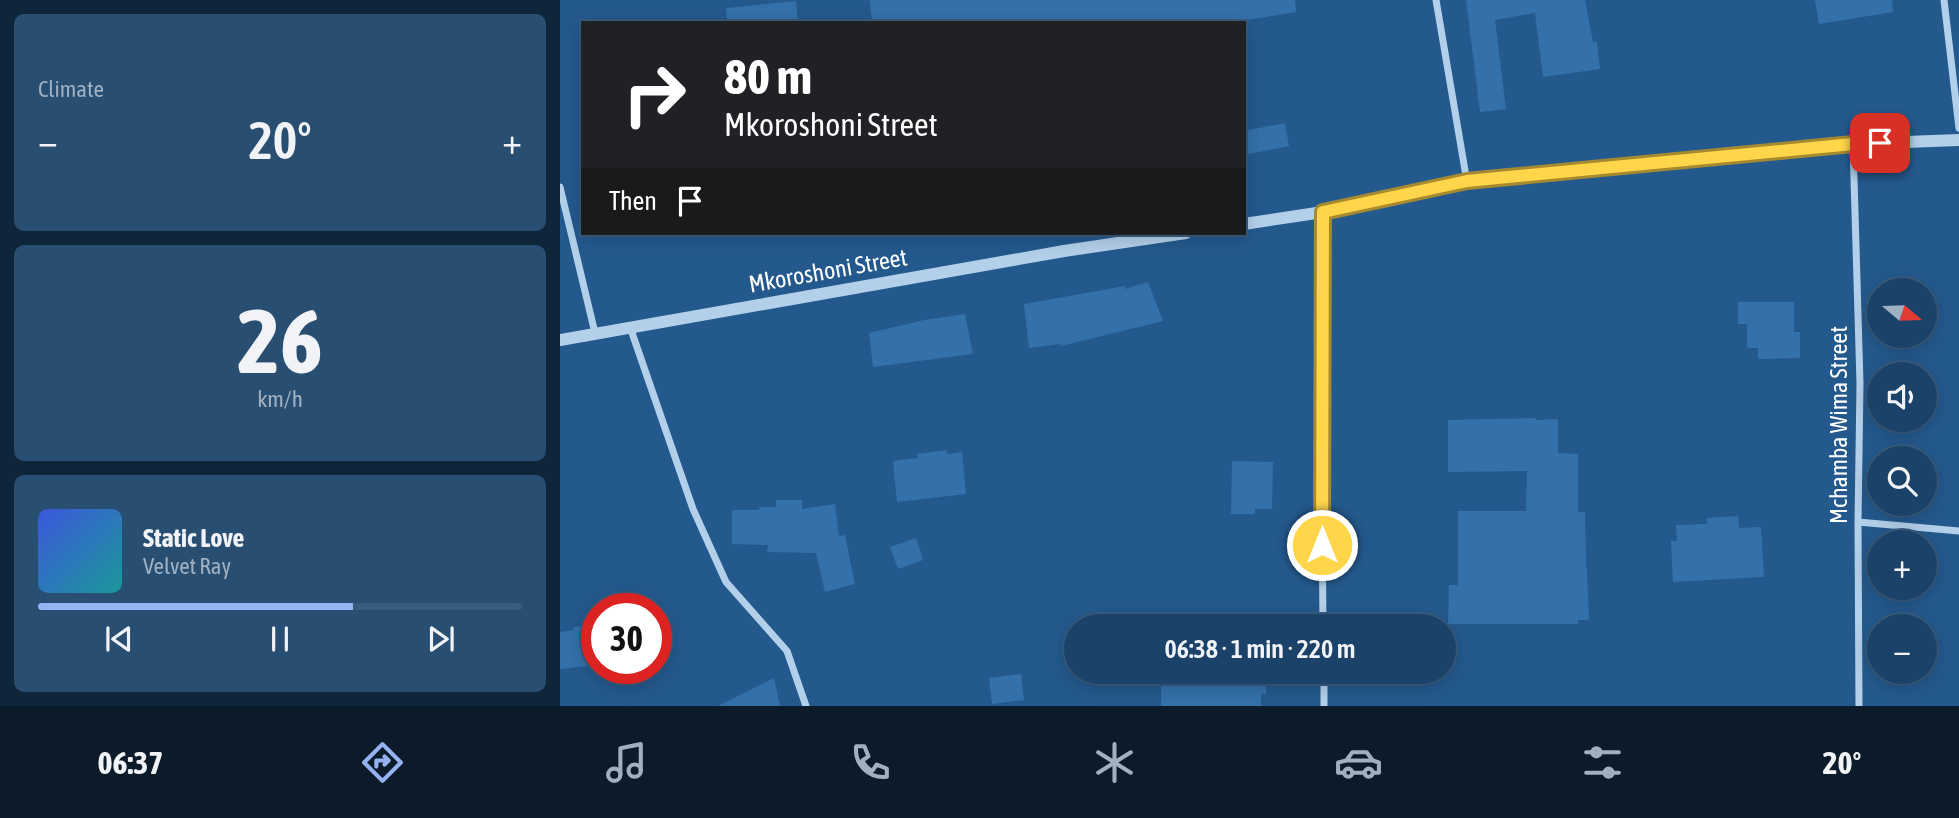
<!DOCTYPE html>
<meta charset="utf-8">
<style>
body{margin:0;font-family:"Asap Condensed",sans-serif;background:#284e72;color:#f1f3f6;height:100vh;display:flex;flex-direction:column;font-size:26px;white-space:nowrap}
*{box-sizing:border-box;margin:0}
p{font-size:23px;color:#a0b0c1}
.icon{flex:none;width:38px;height:38px;fill:none;stroke:currentColor;stroke-width:2;stroke-linecap:round;stroke-linejoin:round}
.map{position:relative;flex:1;overflow:hidden}
.drawer{display:flex;flex-direction:column;gap:14px;padding:14px;background:#0f253a;width:560px}
.drawer>*{flex:none}
.guide{position:absolute;left:21px;top:21px;width:665px;height:214px;border-radius:0px;box-shadow:0 4px 18px #0003,0 0 0 2px #395c7e;background:#202124;color:#fff;overflow:hidden}
.needle{width:46px;rotate:109deg}
.buttons{position:absolute;left:1307px;top:278px;display:grid;gap:14px}
.buttons a{display:grid;place-items:center;width:70px;height:70px;border-radius:50%;background:#1b436a;box-shadow:0 4px 18px #0003,0 0 0 2px #395c7e;font-size:35px}
.speed{position:absolute;left:21px;top:593px;display:flex;gap:14px;font-size:35px;font-weight:700;text-align:center}
.speed>*{display:grid;place-content:center;width:91px;height:91px;border-radius:50%;background:#1b436a;box-shadow:0 4px 18px #0003,0 0 0 2px #395c7e;line-height:1}
.speed .limit{border:10px solid #d22;background:#fff;color:#111}
.pin{position:absolute;display:grid;place-items:center;width:60px;height:60px;color:#fff;margin:-30px;border-radius:14px;box-shadow:0 4px 10px #0006}
.me{position:absolute;width:77px;margin:-38px;rotate:0deg;stroke-linejoin:round;filter:drop-shadow(0 0 5px #0008)}
.turn{display:flex;align-items:center;gap:24px;height:147px;padding:0 28px;font-size:32px}
.turn .icon{width:91px;height:91px;stroke-width:2.5}
.turn b{display:block;font-size:49px;line-height:60px}
.then{display:flex;align-items:center;height:66px;padding:0 28px;background:#0003;gap:14px;font-size:26px}
.big{font-size:52px;font-weight:600;line-height:1.1}
.drawer .tile{flex:1;display:flex;flex-direction:column;justify-content:center;gap:10px;min-width:0;padding:0 24px;border-radius:10px;background:#284e72}
.drawer .dial{align-items:center;gap:0}
.dial b{font-size:91px;line-height:1}
.song{display:flex;align-items:center;gap:21px}
.cover{width:84px;height:84px;border-radius:10px;background:linear-gradient(135deg,hsl(230 70% 55%),hsl(180 70% 35%))}
.played{height:7px;border-radius:4px;background:linear-gradient(90deg,#95b2f1 65%,#395c7e 65%)}
.keys{display:flex;justify-content:space-around;direction:ltr}
.heat{display:flex;justify-content:space-between;align-items:center;font-size:38px;direction:ltr}
.trip{position:absolute;left:504px;top:614px;width:392px;height:70px;border-radius:35px;background:#1b436a;box-shadow:0 4px 18px #0003,0 0 0 2px #395c7e;font-weight:600;line-height:70px;text-align:center}
.dock{display:flex;height:112px;justify-content:space-around;align-items:center;background:#0b1b2a;color:#a0b0c1}
.dock .icon{width:49px;height:49px}
.dock .selected{color:#95b2f1}
.dock b{font-size:32px;color:#f1f3f6}
main{display:flex;flex:1;min-height:0}
.map>svg:first-child{display:block}
.building{fill:#3471aa}
.lines{fill:none;stroke-linecap:round;stroke-linejoin:round}
.minor{stroke:#b3d0eb;stroke-width:7}
.tertiary{stroke:#b3d0eb;stroke-width:12}
.route-casing{stroke:#a68a30;stroke-width:18}
.route{stroke:#ffd54a;stroke-width:12}
.labels{text-anchor:middle;stroke-width:7;stroke-linejoin:round;paint-order:stroke}
.street-label{font-size:24px;fill:#fff;stroke:#24598d}
</style>
<main>
<section class="drawer">
<div class="tile"><p>Climate</p>
<div class="heat"><a>−</a><b class="big">20°</b><a>+</a></div>
</div>
<div class="tile dial"><b>26</b><p>km/h</p></div>
<div class="tile">
<div class="song"><i class="cover"></i><div><b>Static Love</b><p>Velvet Ray</p></div></div>
<div class="played"></div>
<div class="keys"><svg class="icon" aria-label="previous" viewBox="0 0 24 24"><path d="M18 5L8 12l10 7zM5 5v14"/></svg><svg class="icon" aria-label="pause" viewBox="0 0 24 24"><path d="M8 5v14M16 5v14"/></svg><svg class="icon" aria-label="next" viewBox="0 0 24 24"><path d="M6 5l10 7-10 7zM19 5v14"/></svg></div>
</div>
</section>
<div class="map">
<svg width="1399" height="706" viewBox="0 0 1399 706">
<rect width="100%" height="100%" fill="#24598d"/>
<path class="building" d="M 310,0 L 735,0 L 736,12 L 668,23 L 312,23 Z
M 906,0 L 1025,0 L 1033,42 L 1037,42 L 1040,69 L 983,77 L 975,13 L 935,20 L 946,109 L 920,112 Z
M 1255,0 L 1332,0 L 1333,12 L 1259,24 Z
M 236,1 L 238,23 L 167,23 L 166,8 Z
M 725,123 L 729,146 L 684,155 L 684,131 Z
M 588,282 L 603,321 L 501,346 L 500,344 L 469,348 L 464,304 L 565,286 L 565,289 Z
M 1178,302 L 1234,302 L 1234,332 L 1240,332 L 1240,358 L 1198,359 L 1198,348 L 1187,348 L 1187,324 L 1178,324 Z
M 405,314 L 413,354 L 313,367 L 309,333 L 364,320 Z
M 976,418 L 976,420 L 998,419 L 998,453 L 1018,454 L 1018,512 L 1025,512 L 1026,569 L 1027,569 L 1029,620 L 1018,620 L 1018,624 L 888,624 L 889,585 L 898,585 L 898,511 L 966,511 L 967,471 L 888,472 L 888,420 Z
M 387,450 L 387,454 L 402,452 L 406,494 L 337,502 L 333,461 L 358,458 L 357,454 Z
M 672,461 L 713,462 L 712,509 L 695,509 L 695,514 L 671,514 Z
M 216,500 L 242,500 L 242,509 L 275,504 L 279,536 L 285,535 L 295,584 L 265,592 L 256,553 L 207,552 L 208,545 L 172,544 L 172,510 L 200,510 L 199,507 L 216,507 Z
M 1178,516 L 1179,528 L 1201,527 L 1204,577 L 1113,582 L 1111,541 L 1117,541 L 1116,525 L 1147,524 L 1147,518 Z
M 356,538 L 363,560 L 338,569 L 330,547 Z
M 37,624 L 37,665 L 0,669 L 0,632 L 14,630 L 13,627 Z
M 656,672 L 706,672 L 706,694 L 701,694 L 701,706 L 601,706 L 601,680 L 656,681 Z
M 461,674 L 464,700 L 432,704 L 429,678 Z
M 214,678 L 220,706 L 158,706 Z"/>
<g class="lines">
<path class="minor" d="M 876,0 L 907,182
M 1384,0 L 1399,128
M 1293,144 L 1300,383 L 1298,522 L 1299,706
M 0,187 L 35,333
M 763,212 L 761,395 L 763,626
M 70,327 L 133,509 L 166,582 L 227,651 L 246,706
M 1298,522 L 1399,531
M 764,672 L 764,706"/>
<path class="tertiary" d="M 684,224 L 763,212 L 907,182 L 1293,144 L 1399,140
M 0,340 L 504,251 L 626,233"/>
</g>
<g class="lines">
<g class="route-casing">
<path id="route" d="M 762,545 L 763,212 L 907,181 L 1293,144 L 1320,143"/>
</g>
<use href="#route" class="route"/>
</g>
<g class="labels">
<g class="street-label">
<text transform="translate(268 271) rotate(-10)" y="8">Mkoroshoni Street</text>
<text transform="translate(1279 425) rotate(-90)" y="8">Mchamba Wima Street</text>
</g>
</g>
</svg>
<div class="buttons">
<a><svg class="needle" viewBox="-14 -14 28 28"><path d="M0-13l5 13h-10z" fill="#e53935"/><path d="M0 13l5-13h-10z" fill="#a0b0c1"/></svg></a>
<a><svg class="icon" aria-label="sound" viewBox="0 0 24 24"><path d="M4 9h4l5-4v14l-5-4H4zM17 9q2 3 0 6"/></svg></a>
<a><svg class="icon" aria-label="search" viewBox="0 0 24 24"><circle cx="10" cy="10" r="6"/><path d="M15 15l6 6"/></svg></a>
<a>+</a>
<a>−</a>
</div>
<div class="speed"><div class="limit">30</div></div>
<div class="pin" style="left:1320px;top:143px;background:#d93025"><svg class="icon" aria-label="arrive" viewBox="0 0 24 24"><path d="M6 21V4h12l-3 4 3 4H6"/></svg></div>
<svg class="me" style="left:762px;top:545px" viewBox="-20 -20 40 40"><circle r="17" fill="#ffd54a" stroke="#fff" stroke-width="3"/><path d="M0-11L8 9 0 5-8 9z" fill="#fff"/></svg>
<div class="trip">06:38 · 1 min · 220 m</div>
<div class="guide">
<div class="turn"><svg class="icon" aria-label="right" viewBox="0 0 24 24"><path d="M7 20v-9h11M14 6l5 5-5 5"/></svg><div><b>80 m</b>Mkoroshoni Street</div></div>
<div class="then">Then<svg class="icon" aria-label="arrive" viewBox="0 0 24 24"><path d="M6 21V4h12l-3 4 3 4H6"/></svg></div>
</div>
</div>
</main>
<nav class="dock">
<b>06:37</b>
<svg class="icon selected" aria-label="directions" viewBox="0 0 24 24"><path d="M12 3l9 9-9 9-9-9zM9 14v-3h6M13 9l2 2-2 2"/></svg>
<svg class="icon" aria-label="music" viewBox="0 0 24 24"><path d="M9 18V5l10-2v13"/><circle cx="6" cy="18" r="3"/><circle cx="16" cy="16" r="3"/></svg>
<svg class="icon" aria-label="phone" viewBox="0 0 24 24"><path d="M5 4h4l2 5-3 2q2 4 5 5l2-3 5 2v4C11 20 4 13 5 4z"/></svg>
<svg class="icon" aria-label="climate" viewBox="0 0 24 24"><path d="M12 3v18M4 7l16 10M4 17L20 7"/></svg>
<svg class="icon" aria-label="car" viewBox="0 0 24 24"><path d="M5 17H2v-5l4-1 3-4h7l3 4 3 1v5h-3M9 17h6M6 11h13"/><circle cx="7" cy="17" r="2"/><circle cx="17" cy="17" r="2"/></svg>
<svg class="icon" aria-label="filters" viewBox="0 0 24 24"><path d="M4 7h16M4 17h16"/><circle cx="9" cy="7" r="2"/><circle cx="15" cy="17" r="2"/></svg>
<b>20°</b>
</nav>
